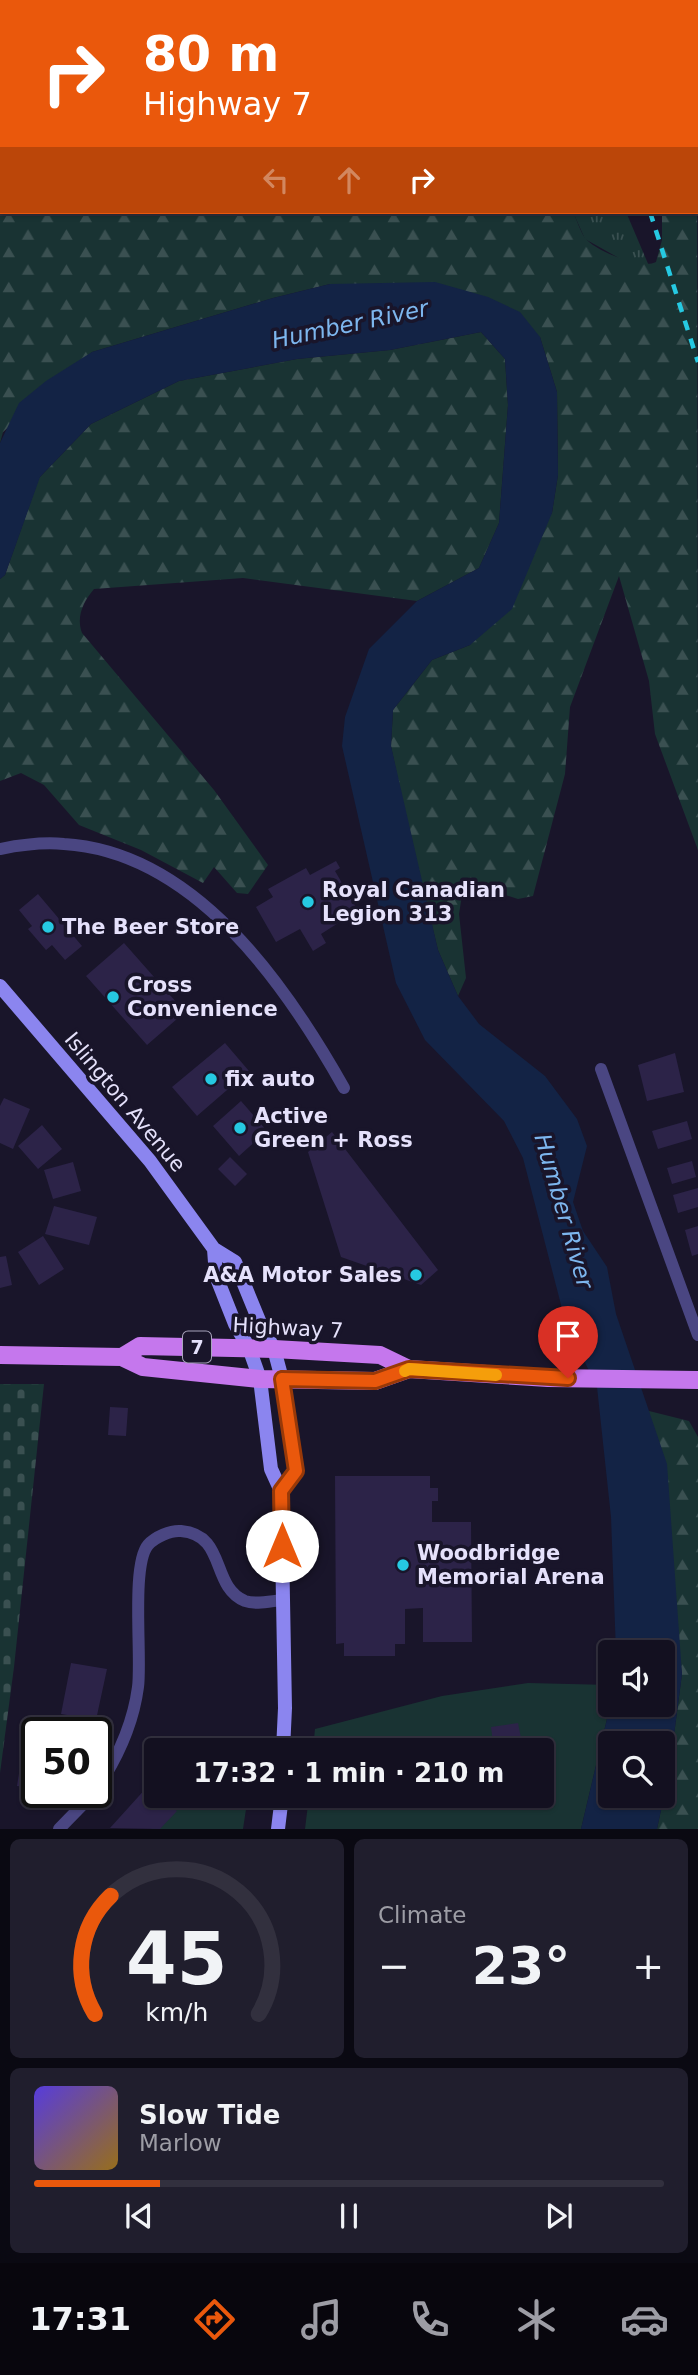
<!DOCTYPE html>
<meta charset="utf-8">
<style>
body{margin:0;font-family:"DejaVu Sans",sans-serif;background:#201e2d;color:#f1f3f6;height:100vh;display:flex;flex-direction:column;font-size:26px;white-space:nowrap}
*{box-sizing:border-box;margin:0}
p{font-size:23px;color:#9d9da5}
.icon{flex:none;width:38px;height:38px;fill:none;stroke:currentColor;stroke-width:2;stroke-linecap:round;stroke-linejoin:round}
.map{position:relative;height:1829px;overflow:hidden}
.panel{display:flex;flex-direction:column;gap:10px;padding:10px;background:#0a0912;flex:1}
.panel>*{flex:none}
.guide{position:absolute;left:0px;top:0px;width:698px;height:214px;box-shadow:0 2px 5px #0004,0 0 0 2px #32303e;background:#ea580c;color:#fff;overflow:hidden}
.fabs{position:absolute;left:598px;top:1640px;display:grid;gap:14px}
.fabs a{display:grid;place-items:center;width:77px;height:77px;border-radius:7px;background:#131020;box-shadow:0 2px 5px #0004,0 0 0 2px #32303e;font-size:35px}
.speed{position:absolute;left:21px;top:1717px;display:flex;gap:14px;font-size:35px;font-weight:700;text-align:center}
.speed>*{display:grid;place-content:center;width:91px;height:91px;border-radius:50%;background:#131020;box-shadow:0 2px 5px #0004,0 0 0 2px #32303e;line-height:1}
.speed .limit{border:4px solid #111;border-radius:10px;background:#fff;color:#111}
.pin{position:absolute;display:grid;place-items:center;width:60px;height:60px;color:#fff;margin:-72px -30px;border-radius:50% 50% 50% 0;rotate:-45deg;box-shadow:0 0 7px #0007}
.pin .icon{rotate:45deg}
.me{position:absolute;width:77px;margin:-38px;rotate:0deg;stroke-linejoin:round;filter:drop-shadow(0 0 5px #0008)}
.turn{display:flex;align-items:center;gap:24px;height:147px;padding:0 28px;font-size:32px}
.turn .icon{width:91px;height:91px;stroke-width:2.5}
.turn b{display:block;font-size:49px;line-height:60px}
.lanes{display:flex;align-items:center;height:66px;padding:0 28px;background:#0003;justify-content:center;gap:35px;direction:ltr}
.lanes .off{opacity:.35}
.big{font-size:52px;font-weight:800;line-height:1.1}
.panel .tile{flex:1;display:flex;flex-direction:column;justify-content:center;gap:10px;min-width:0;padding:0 24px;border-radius:10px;background:#201e2d}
.panel .dial{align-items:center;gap:0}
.dial svg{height:182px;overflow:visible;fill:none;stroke:#32303e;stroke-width:7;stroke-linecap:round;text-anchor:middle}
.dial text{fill:#f1f3f6;stroke:none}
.song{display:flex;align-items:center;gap:21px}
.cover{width:84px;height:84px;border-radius:10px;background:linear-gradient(135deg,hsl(250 70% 55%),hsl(40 70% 35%))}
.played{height:7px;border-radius:4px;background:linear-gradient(90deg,#ea580c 20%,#32303e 20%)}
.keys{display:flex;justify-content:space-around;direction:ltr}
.heat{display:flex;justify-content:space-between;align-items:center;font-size:38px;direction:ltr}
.panel .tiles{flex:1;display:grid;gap:10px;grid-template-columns:1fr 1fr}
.tile:last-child{grid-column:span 2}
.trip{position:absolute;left:144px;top:1738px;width:410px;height:70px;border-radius:7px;background:#131020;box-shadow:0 2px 5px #0004,0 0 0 2px #32303e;font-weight:800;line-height:70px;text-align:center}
.dock{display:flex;height:112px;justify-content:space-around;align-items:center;background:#08060d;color:#9d9da5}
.dock .icon{width:49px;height:49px}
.dock .on{color:#ea580c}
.dock b{font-size:32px;color:#f1f3f6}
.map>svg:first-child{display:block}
.grass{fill:url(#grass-tufts)}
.forest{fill:url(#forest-firs)}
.cemetery{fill:url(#cemetery-stones)}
.park{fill:#193333}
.water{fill:#132345;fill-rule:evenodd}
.building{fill:#2c2348}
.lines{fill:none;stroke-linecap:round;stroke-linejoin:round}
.minor{stroke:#4a4682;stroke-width:12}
.secondary{stroke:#8b85ef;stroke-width:14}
.primary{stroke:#c577ed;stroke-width:18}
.rail{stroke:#26c9e2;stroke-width:4.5;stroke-dasharray:10 9;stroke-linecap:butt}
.route-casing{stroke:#983908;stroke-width:18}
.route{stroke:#ea580c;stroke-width:12}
.slow{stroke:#f59e0b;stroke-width:12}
.poi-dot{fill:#26c9e2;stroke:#19152a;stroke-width:2.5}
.labels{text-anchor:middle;stroke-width:7;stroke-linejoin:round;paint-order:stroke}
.shield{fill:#19152a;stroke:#a8a4bc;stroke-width:2}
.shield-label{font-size:19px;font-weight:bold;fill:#e5e1fb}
.poi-label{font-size:21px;font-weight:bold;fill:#e5e1fb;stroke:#19152a;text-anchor:start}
.street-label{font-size:21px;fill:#e5e1fb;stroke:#19152a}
.water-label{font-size:23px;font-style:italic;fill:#7db6ee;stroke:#19152a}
</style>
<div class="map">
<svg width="698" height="1829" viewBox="0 0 698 1829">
<defs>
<pattern id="grass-tufts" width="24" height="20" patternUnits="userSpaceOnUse" patternTransform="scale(1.75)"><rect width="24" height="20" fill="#193333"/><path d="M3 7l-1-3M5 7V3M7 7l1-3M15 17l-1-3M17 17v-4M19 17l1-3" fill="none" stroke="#3a5051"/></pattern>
<pattern id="forest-firs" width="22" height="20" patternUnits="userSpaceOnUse" patternTransform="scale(1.75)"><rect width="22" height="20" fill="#193333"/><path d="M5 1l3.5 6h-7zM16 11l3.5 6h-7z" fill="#3a5051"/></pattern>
<pattern id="cemetery-stones" width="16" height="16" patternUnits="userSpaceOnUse" patternTransform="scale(1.75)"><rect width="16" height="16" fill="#193333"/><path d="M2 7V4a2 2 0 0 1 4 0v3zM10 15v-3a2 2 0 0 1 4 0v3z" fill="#3a5051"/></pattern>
</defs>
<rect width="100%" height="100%" fill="#19152a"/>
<path class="grass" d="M 0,0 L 536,0 L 536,2 L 2,2 L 2,119 Z
M 573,212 L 626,212 L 649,266 L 626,262 L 585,239 Z"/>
<path class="forest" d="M 697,99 L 698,850 L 655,734 L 649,681 L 619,576 L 570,707 L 565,774 L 533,896 L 518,899 L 464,882 L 459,914 L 466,978 L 458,996 L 438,950 L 404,808 L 391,746 L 393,710 L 432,660 L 470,645 L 552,513 L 558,475 L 557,392 L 540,337 L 330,284 L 273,298 L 92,352 L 3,432 L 0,443 L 0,119 L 2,212 L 573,212 C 577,220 580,231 585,238 C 594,250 641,270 656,262 L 662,240 L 662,212 L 696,212 Z
M 481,332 L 505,359 L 508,405 L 499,523 L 479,568 L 417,601 L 243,578 L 94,589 C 83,602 76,617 82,633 L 214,790 L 268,865 L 248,894 L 237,893 L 214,867 L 203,883 L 141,850 L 79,825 L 44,785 L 21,773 L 0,781 L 0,579 L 5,575 L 39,478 L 91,424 L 179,381 L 297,359 L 390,350 Z
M 649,1411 L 689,1421 L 698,1437 L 698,1829 L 657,1829 L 669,1773 L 682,1674 Z"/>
<path class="cemetery" d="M 0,1384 L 44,1384 L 14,1667 L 0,1773 Z"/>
<path class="park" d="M 528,1683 L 611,1685 L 611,1702 L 581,1829 L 305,1829 L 309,1796 L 541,1796 L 541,1750 L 313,1750 L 315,1729 L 442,1696 Z
M 204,1796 L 248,1796 L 243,1829 L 151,1829 L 176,1806 Z"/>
<path class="water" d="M 435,282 L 488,297 L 520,312 L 540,337 L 557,392 L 558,475 L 552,513 L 512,609 L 470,645 L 432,660 L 393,710 L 391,746 L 438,950 L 458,996 L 479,1024 L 545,1076 L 577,1119 L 587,1146 L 573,1202 L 583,1231 L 607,1267 L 616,1314 L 667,1464 L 682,1674 L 669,1773 L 657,1829 L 581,1829 L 611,1702 L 611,1704 L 663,1704 L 663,1652 L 616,1652 L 611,1517 L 597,1387 L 566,1324 L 523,1158 L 504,1121 L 425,1040 L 396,983 L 342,746 L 345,717 L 369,649 L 417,601 L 479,568 L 499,523 L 508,405 L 505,359 L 481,332 L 390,350 L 297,359 L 179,381 L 91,424 L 40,477 L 5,575 L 0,579 L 0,443 L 19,403 L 46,381 L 92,352 L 273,298 L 330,284 ZM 611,1743 L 663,1743 L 663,1796 L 611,1796 Z"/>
<path class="building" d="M 336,861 L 340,868 L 335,871 L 356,907 L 349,911 L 351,915 L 321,934 L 326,943 L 313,951 L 300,929 L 276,942 L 256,907 L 273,897 L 268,889 L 306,868 L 310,875 Z
M 38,894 L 82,946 L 65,960 L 52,945 L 46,950 L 28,929 L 32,926 L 19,910 Z
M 124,943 L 185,1012 L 147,1045 L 86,976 Z
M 225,1043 L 249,1071 L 197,1116 L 172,1087 Z
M 675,1053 L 684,1092 L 647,1101 L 638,1065 Z
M 4,1098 L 30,1109 L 13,1149 L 0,1143 L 0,1106 Z
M 241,1101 L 267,1131 L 239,1156 L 213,1126 Z
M 687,1121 L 692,1139 L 658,1149 L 652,1131 Z
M 42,1125 L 62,1149 L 38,1169 L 18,1146 Z
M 332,1132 L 438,1270 L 421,1285 L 341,1257 L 308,1152 Z
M 230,1157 L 247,1174 L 235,1186 L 218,1169 Z
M 692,1161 L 696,1177 L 672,1184 L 667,1168 Z
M 73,1162 L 81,1191 L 53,1199 L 44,1170 Z
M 698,1188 L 698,1207 L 678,1213 L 673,1195 Z
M 54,1206 L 97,1217 L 89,1245 L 45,1234 Z
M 698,1226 L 698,1254 L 692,1256 L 685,1230 Z
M 43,1236 L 64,1269 L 39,1285 L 18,1252 Z
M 6,1256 L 12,1285 L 0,1288 L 0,1257 Z
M 110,1407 L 128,1408 L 126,1436 L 108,1435 Z
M 335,1476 L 430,1476 L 430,1488 L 438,1488 L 438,1501 L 432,1501 L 432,1522 L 471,1522 L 472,1642 L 423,1642 L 423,1608 L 405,1609 L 405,1644 L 395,1644 L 395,1656 L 344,1656 L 344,1643 L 336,1644 Z
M 71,1663 L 107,1669 L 96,1720 L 61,1714 Z
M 518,1723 L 523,1748 L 494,1750 L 491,1727 Z
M 23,1748 L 37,1751 L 37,1788 L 17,1786 Z
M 148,1786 L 177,1811 L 160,1829 L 110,1828 Z"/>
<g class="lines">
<path class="minor" d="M 0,849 C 20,845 44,842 64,844 C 195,852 286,985 344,1088
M 601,1069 L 698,1335
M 96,1790 C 117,1759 133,1725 138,1687 C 142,1658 131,1565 148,1545 C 155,1537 171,1530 181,1531 C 227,1535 210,1586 245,1601 C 255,1605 271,1601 282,1600
M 59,1829 L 95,1792"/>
<path class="secondary" d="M 0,986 L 150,1161 L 214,1249 L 235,1262 L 260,1323 L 274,1349 L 282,1379 L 296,1471 L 281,1491
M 214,1249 L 216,1276 L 235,1324 L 249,1348 L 260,1379 L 271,1469 L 281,1491 L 285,1708 L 283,1750
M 278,1829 L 282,1796"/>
<path class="primary" d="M 0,1355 L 122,1357 L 143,1367 L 260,1379 L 375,1381 L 409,1369
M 122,1357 L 140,1346 L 274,1349 L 380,1355 L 409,1369 L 548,1378 L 698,1380"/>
<path class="rail" d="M 570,0 L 571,2
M 650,212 L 698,362"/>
</g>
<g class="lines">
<g class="route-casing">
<path id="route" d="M 282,1546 L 281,1491 L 296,1471 L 282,1379 L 375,1381 L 409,1369 L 568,1378"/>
</g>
<use href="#route" class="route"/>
<path class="slow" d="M 405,1371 L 409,1369 L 496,1375"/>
</g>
<g class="poi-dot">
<circle cx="308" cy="902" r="7"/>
<circle cx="48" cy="927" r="7"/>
<circle cx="113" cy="997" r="7"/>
<circle cx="211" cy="1079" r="7"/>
<circle cx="240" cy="1128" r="7"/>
<circle cx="416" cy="1275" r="7"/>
<circle cx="403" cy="1565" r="7"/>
</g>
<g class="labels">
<rect class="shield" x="183" y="1331.5" width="28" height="31" rx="5"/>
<g class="shield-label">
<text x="197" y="1354">7</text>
</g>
<g class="poi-label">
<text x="322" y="897">Royal Canadian<tspan x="322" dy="24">Legion 313</tspan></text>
<text x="62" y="934">The Beer Store</text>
<text x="127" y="992">Cross<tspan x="127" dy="24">Convenience</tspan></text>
<text x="225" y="1086">fix auto</text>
<text x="254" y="1123">Active<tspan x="254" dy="24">Green + Ross</tspan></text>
<text x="402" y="1282" text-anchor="end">A&amp;A Motor Sales</text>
<text x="417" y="1560">Woodbridge<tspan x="417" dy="24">Memorial Arena</tspan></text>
</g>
<g class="street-label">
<text transform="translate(125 1102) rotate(50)" y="7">Islington Avenue</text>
<text transform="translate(288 1328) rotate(3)" y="7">Highway 7</text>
</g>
<g class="water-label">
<text transform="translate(350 324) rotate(-12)" y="8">Humber River</text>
<text transform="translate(564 1211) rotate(74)" y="8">Humber River</text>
</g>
</g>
</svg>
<div class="fabs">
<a><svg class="icon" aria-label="sound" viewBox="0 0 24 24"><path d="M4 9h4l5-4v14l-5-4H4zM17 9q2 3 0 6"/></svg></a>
<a><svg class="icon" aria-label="search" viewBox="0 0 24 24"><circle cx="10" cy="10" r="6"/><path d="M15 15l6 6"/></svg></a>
</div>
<div class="speed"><div class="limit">50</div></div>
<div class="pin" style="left:568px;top:1378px;background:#d93025"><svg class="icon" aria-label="arrive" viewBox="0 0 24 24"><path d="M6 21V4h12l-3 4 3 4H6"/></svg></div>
<svg class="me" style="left:282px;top:1546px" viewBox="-20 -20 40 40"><circle r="19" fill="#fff"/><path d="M0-13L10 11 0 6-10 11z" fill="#ea580c"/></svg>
<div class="trip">17:32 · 1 min · 210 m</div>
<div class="guide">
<div class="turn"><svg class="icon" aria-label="right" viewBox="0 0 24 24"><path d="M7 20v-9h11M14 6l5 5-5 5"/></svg><div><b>80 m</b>Highway 7</div></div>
<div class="lanes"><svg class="icon off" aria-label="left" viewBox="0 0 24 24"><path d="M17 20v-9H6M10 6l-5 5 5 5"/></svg><svg class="icon off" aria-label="ahead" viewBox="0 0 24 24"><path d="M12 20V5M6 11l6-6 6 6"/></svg><svg class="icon" aria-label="right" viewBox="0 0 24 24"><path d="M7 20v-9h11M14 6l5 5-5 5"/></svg></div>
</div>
</div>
<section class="panel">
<div class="tiles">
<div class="tile dial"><svg viewBox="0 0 100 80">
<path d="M14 69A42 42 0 1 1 86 69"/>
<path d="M14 69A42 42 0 0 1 21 17" stroke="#ea580c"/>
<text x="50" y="56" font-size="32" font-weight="700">45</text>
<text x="50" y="72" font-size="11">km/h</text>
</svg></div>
<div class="tile"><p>Climate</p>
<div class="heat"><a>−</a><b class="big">23°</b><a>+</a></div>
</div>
<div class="tile">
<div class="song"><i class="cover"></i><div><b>Slow Tide</b><p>Marlow</p></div></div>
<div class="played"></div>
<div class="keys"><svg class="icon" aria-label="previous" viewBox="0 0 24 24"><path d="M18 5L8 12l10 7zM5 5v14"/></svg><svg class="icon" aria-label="pause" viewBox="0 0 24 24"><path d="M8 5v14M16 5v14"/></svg><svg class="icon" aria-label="next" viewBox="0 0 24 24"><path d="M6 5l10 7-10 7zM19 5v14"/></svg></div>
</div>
</div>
</section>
<nav class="dock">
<b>17:31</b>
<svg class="icon on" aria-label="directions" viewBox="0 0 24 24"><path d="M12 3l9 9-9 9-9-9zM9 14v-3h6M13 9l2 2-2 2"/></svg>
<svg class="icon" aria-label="music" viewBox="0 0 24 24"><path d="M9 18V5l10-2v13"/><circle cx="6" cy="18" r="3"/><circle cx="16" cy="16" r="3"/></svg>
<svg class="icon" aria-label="phone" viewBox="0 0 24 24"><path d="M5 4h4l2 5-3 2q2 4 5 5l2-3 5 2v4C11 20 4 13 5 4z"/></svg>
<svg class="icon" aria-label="climate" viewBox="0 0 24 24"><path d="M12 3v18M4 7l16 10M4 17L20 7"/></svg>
<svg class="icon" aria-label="car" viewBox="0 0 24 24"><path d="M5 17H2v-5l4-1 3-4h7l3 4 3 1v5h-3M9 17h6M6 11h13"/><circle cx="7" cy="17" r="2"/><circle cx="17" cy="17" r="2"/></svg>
</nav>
